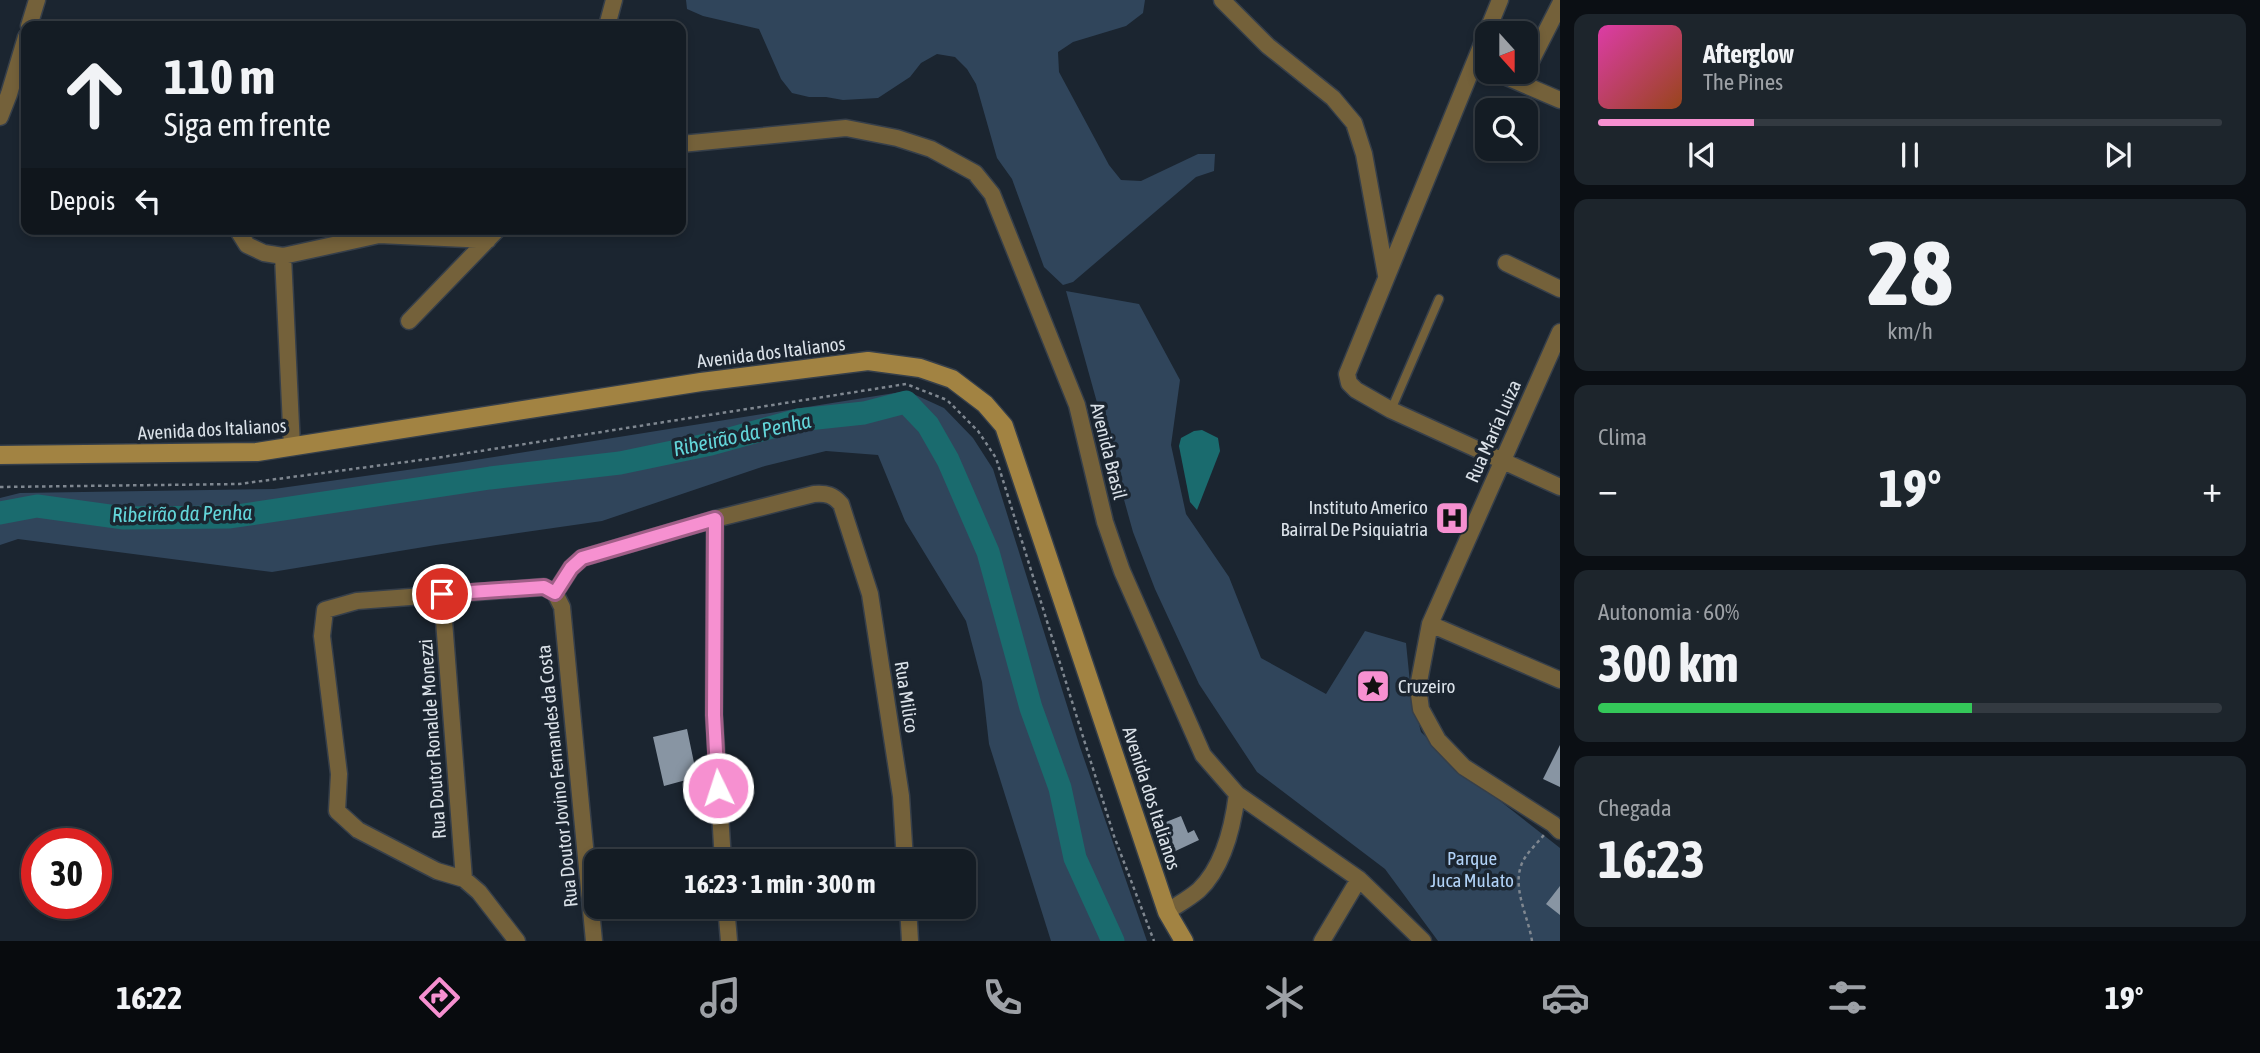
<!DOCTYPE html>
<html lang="pt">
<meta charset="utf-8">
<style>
body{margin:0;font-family:"Asap Condensed",sans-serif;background:#1d252c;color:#f1f3f6;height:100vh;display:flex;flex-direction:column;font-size:26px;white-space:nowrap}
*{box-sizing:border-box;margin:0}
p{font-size:23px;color:#9da1a6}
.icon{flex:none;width:38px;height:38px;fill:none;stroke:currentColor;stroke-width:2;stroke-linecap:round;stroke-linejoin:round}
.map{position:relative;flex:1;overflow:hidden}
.sheet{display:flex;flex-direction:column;gap:14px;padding:14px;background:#0b0f14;width:700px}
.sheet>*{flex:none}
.top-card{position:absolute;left:21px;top:21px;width:665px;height:214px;border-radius:14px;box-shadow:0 4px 10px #0003,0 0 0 2px #333a41;background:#141c24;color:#f1f3f6;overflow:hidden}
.needle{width:46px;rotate:159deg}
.tools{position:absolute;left:1475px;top:21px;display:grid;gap:14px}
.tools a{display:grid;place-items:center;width:63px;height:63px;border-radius:14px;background:#141c24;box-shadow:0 4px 10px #0003,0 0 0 2px #333a41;font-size:35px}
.speed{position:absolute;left:21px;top:828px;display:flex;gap:14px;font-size:35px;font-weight:700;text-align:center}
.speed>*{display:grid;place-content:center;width:91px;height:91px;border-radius:50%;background:#141c24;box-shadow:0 4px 10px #0003,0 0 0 2px #333a41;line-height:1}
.speed .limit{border:10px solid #d22;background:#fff;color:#111}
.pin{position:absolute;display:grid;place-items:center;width:60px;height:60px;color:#fff;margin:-30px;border:4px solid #fff;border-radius:50%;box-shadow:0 2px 7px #0007}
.me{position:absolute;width:77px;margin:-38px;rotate:356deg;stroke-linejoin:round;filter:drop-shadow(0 0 5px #0008)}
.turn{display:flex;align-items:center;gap:24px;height:147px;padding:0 28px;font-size:32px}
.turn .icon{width:91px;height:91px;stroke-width:2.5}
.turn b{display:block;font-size:49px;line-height:60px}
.then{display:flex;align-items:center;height:66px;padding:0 28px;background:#0003;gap:14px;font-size:26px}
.big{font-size:52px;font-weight:700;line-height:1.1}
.sheet .tile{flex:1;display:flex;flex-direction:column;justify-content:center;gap:10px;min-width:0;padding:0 24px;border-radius:14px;background:#1d252c}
.sheet .dial{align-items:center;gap:0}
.dial b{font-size:91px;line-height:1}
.song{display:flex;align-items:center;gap:21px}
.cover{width:84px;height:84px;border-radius:10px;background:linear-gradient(135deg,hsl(320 70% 55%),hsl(20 70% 35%))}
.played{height:7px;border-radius:4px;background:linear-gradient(90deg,#f690d0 25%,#333a41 25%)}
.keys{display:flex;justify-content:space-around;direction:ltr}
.heat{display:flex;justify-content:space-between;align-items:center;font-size:38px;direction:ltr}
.charge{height:10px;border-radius:5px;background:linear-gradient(90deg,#34c759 60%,#333a41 0)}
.trip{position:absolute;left:584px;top:849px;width:392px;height:70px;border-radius:14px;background:#141c24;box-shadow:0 4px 10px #0003,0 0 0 2px #333a41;font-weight:700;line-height:70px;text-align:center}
.dock{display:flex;height:112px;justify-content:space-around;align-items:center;background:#080b0e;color:#9da1a6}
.dock .icon{width:49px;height:49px}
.dock .active{color:#f690d0}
.dock b{font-size:32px;color:#f1f3f6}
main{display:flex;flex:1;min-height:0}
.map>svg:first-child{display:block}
.green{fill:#30455b}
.water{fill:#1a6b6e}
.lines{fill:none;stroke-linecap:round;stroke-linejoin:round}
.river{stroke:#1a6b6e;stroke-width:23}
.building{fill:#8895a3}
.lane-casing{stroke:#363f4a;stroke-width:11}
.street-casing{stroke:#363f4a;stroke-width:19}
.secondary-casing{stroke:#363f4a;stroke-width:21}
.path{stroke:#7f8790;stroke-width:2.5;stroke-dasharray:3.5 3.5;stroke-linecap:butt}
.lane{stroke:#74613a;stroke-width:8}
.street{stroke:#74613a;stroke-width:16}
.secondary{stroke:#a28342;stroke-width:18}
.route-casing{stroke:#a05e87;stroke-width:18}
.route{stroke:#f690d0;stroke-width:12}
.labels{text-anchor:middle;stroke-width:7;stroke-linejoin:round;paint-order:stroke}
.street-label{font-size:19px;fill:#dbe2e9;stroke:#1b2530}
.poi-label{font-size:19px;fill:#dbe2e9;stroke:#1b2530;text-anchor:end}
.park-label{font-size:19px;fill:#b1d2f7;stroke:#1b2530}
.water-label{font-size:21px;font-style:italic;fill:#63d6da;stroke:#1b2530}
</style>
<main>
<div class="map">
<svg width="1560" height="941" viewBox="0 0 1560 941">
<rect width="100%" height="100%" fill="#1b2530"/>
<path class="green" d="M 686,0 L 1145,0 L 1143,13 L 1126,26 L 1073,42 L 1058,52 L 1059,72 L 1109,165 L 1121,180 L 1141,181 L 1198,154 L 1215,154 L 1214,171 L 1196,177 L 1073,282 L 1063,285 L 1044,267 L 1012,179 L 997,158 L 976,84 L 967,69 L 955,57 L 937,54 L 921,63 L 910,77 L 878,98 L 843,100 L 826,97 L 809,97 L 792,93 L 781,79 L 759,29 L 703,16 L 687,9 Z
M 1066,291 L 1139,304 L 1180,380 L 1171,445 L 1186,514 L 1229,577 L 1261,658 L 1326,694 L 1365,631 L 1406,643 L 1411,693 L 1421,732 L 1458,768 L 1560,848 L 1560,941 L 1438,941 L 1385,869 L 1257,772 L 1199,684 L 1155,589 L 1133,532 Z
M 907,391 L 944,408 L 973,438 L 993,469 L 1080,747 L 1147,941 L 1051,941 L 989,744 L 982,682 L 966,621 L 905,521 L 878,455 L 826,451 L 765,466 L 602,521 L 436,545 L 272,572 L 18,539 L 0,545 L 0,498 L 20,493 L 274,489 L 456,463 Z"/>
<path class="water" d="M 1202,430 L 1218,438 L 1220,451 L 1197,510 L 1190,502 L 1179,446 L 1181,438 L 1194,431 Z"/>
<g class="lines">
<path class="river" d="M 0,513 L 37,506 L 124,518 L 230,517 L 490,478 L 620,463 L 711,444 L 798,420 L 864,413 L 906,402 L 928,425 L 948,460 L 988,552 L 1031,708 L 1060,788 L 1075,858 L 1113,941"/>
</g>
<path class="building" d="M 687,729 L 697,777 L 664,786 L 653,737 Z
M 1560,745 L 1560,787 L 1543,779 Z
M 1181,816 L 1188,833 L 1194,830 L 1199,840 L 1167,855 L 1156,826 Z
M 1560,886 L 1560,915 L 1546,904 Z"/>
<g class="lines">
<g class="lane-casing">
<path id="lane" d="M 1391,410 L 1439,299"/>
</g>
<g class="street-casing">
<path id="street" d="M 1222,0 L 1268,46 L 1333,98 L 1354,123 L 1364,154 L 1386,275
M 1500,0 L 1347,374 L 1349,383 L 1356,390 L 1391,410 L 1560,487
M 29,26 L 37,0
M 607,26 L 614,0
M 1526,71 L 1560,4
M 1495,72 L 1560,100
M 0,117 L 9,94 L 26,37
M 681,144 L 846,128 L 897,138 L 931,149 L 975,173 L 992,194 L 1077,405 L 1105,522 L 1122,571 L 1203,755 L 1237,794 L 1359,879 L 1423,941
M 237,229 L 247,245 L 264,253 L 283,256 L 379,235 L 488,240
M 283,256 L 292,447
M 1506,263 L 1560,289
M 409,321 L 498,229
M 1560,332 L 1430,624 L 1418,687 L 1421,709 L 1438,740 L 1464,767 L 1553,824 L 1560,831
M 715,519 L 714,715 L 723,861
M 555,593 L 571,568 L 582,558 L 715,519 L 814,494 C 827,493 833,495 841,504 L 870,594 L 901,796 L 905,861
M 442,595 L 464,879
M 1430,624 L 1560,680
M 726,906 L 729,941
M 908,906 L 910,941
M 1167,912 C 1177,905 1190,898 1199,890 C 1224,866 1233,826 1237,794
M 517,941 L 479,892 L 464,879 L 437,871 L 358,830 L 337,811 L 339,774 L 322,636 L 325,610 L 357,601 L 544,587 L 555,593 L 562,607 L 594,941
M 1322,941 L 1359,879"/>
</g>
<g class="secondary-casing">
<path id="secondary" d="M 0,455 L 257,452 L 701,382 L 868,361 L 920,368 L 952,379 L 985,404 L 1004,426 L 1167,912 L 1184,941"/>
</g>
<path class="path" d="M 0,487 L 239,484 L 436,458 L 906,384 L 947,400 L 978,431 L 996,458 L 1114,836 L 1154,941
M 1532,941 C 1528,914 1508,882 1526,856 C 1531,849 1538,842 1544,835"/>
<use href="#lane" class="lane"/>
<use href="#street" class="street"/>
<use href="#secondary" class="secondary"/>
</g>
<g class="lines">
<g class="route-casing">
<path id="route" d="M 442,594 L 544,587 L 555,593 L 571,568 L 582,558 L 715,519 L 714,715 L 718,788"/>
</g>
<use href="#route" class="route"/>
</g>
<defs>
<g id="hospital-square" transform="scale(1.75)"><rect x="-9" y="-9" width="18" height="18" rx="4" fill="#f690d0" stroke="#1b2530"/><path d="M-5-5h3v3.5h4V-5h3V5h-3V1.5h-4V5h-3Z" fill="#111"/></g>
<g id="sight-square" transform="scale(1.75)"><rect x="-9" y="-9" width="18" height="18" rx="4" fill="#f690d0" stroke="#1b2530"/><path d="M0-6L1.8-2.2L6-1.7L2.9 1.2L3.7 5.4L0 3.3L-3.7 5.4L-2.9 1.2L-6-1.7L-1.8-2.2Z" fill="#111"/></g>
</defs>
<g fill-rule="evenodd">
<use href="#hospital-square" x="1452" y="518"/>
<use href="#sight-square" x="1373" y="686"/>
</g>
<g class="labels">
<g class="street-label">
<text transform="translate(771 352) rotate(-7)" y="7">Avenida dos Italianos</text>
<text transform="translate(212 429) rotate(-3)" y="7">Avenida dos Italianos</text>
<text transform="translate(1493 431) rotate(-66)" y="7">Rua María Luiza</text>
<text transform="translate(1109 451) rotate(76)" y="7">Avenida Brasil</text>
<text transform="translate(907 697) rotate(81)" y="7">Rua Milico</text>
<text transform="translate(432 739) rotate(-94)" y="7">Rua Doutor Ronalde Monezzi</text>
<text transform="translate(557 776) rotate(-96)" y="7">Rua Doutor Jovino Fernandes da Costa</text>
<text transform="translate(1152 798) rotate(72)" y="7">Avenida dos Italianos</text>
</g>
<g class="poi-label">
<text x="1428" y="514">Instituto Americo<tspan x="1428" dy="22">Bairral De Psiquiatria</tspan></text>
<text x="1398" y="693" text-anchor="start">Cruzeiro</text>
</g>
<g class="park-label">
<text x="1472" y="865">Parque<tspan x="1472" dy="22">Juca Mulato</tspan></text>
</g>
<g class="water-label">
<text transform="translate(742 435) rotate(-12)" y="7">Ribeirão da Penha</text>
<text transform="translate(182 514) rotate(-1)" y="7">Ribeirão da Penha</text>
</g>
</g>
</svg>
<div class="tools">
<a><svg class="needle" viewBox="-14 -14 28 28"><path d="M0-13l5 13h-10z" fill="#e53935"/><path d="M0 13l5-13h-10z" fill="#9da1a6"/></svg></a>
<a><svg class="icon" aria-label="search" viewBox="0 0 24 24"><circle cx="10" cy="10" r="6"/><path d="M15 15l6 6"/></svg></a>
</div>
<div class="speed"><div class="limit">30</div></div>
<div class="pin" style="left:442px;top:594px;background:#d93025"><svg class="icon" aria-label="arrive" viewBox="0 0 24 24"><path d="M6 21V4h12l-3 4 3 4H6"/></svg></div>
<svg class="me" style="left:718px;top:788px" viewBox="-20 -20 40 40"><circle r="17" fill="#f690d0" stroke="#fff" stroke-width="3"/><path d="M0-11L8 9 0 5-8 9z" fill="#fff"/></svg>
<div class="trip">16:23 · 1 min · 300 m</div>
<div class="top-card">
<div class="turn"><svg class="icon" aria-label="ahead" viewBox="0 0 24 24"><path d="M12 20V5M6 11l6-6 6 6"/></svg><div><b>110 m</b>Siga em frente</div></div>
<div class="then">Depois<svg class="icon" aria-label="left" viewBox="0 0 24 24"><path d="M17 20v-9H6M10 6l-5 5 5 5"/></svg></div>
</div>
</div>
<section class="sheet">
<div class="tile">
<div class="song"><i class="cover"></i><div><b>Afterglow</b><p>The Pines</p></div></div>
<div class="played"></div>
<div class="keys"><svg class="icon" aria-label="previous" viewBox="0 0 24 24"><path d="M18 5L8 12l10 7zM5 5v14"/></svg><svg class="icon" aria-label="pause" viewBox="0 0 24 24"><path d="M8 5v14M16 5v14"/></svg><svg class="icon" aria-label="next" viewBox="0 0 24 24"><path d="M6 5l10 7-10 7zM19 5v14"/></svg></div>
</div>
<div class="tile dial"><b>28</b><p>km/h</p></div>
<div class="tile"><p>Clima</p>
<div class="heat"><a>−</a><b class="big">19°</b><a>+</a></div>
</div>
<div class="tile"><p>Autonomia · 60%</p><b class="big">300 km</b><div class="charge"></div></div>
<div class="tile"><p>Chegada</p><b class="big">16:23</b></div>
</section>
</main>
<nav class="dock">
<b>16:22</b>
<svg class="icon active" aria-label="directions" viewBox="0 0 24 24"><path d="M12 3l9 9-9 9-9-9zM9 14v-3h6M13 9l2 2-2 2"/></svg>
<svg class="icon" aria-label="music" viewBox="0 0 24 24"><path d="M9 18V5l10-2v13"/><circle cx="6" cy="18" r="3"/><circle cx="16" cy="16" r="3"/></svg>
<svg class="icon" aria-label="phone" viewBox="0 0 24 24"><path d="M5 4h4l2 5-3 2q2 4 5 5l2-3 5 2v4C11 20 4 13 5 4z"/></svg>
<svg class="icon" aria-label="climate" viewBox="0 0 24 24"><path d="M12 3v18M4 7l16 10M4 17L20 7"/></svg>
<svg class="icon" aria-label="car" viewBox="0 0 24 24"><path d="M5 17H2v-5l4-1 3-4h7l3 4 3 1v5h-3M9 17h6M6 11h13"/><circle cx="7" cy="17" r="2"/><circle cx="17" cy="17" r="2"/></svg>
<svg class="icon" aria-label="filters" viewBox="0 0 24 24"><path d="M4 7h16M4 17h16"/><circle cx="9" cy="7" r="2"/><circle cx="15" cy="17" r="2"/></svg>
<b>19°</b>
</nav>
